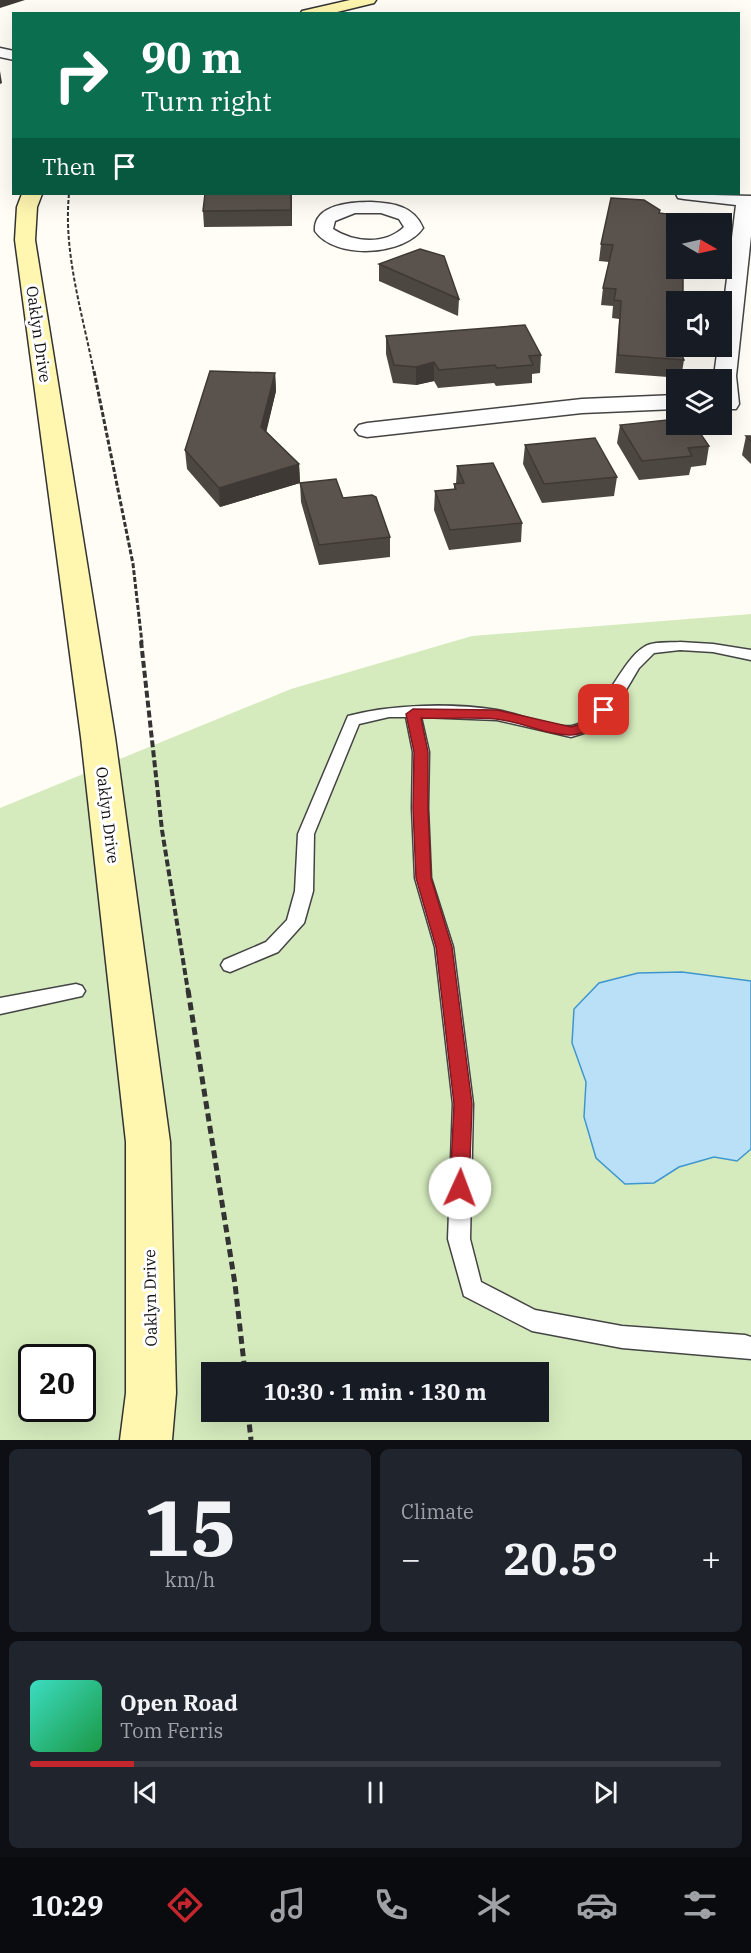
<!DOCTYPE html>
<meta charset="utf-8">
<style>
body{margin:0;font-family:"IBM Plex Serif",serif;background:#20242c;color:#f1f3f6;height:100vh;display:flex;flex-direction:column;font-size:22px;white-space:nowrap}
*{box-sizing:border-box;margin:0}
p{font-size:20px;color:#9ea1a6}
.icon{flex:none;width:33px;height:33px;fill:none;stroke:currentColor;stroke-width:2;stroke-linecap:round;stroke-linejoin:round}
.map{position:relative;height:1440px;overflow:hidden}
.sheet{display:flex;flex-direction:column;gap:9px;padding:9px;background:#0d0f14;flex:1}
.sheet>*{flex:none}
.guide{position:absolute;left:12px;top:12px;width:728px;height:183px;border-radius:0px;box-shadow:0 6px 24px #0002;background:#0b6e4f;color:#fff;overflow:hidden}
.needle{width:39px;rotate:99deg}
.controls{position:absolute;left:666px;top:213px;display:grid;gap:12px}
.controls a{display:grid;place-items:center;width:66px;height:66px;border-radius:0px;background:#171b24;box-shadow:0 6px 24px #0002;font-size:30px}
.speed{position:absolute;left:18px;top:1344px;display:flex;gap:12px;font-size:30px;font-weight:700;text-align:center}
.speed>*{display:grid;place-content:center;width:78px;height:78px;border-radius:50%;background:#171b24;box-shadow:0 6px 24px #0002;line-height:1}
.speed .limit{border:3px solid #111;border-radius:9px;background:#fff;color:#111}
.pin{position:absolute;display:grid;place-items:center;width:51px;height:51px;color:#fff;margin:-26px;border-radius:12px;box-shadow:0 3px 9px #0006}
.me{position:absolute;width:66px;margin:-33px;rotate:2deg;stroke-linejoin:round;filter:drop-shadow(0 0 4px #0008)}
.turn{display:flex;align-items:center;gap:21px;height:126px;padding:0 30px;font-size:27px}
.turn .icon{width:78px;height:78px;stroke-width:2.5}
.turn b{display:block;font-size:42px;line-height:51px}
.then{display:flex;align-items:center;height:57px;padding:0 30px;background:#0003;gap:12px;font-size:22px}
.big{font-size:45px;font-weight:800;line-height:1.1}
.sheet .tile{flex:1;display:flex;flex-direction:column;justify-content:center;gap:9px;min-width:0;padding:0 21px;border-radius:9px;background:#20242c}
.sheet .dial{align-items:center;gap:0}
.dial b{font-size:78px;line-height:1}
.song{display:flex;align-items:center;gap:18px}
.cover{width:72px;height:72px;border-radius:9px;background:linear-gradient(135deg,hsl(170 70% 55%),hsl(140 70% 35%))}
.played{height:6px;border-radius:3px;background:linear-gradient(90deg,#c4262e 15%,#363941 15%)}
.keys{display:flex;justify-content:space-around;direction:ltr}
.heat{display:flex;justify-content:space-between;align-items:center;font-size:33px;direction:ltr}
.sheet .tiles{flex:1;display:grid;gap:9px;grid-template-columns:1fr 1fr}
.tile:last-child{grid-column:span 2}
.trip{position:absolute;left:201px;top:1362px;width:348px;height:60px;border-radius:0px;background:#171b24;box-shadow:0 6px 24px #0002;font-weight:800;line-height:60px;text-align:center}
.dock{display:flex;height:96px;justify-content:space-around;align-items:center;background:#090b0e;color:#9ea1a6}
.dock .icon{width:42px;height:42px}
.dock .active{color:#c4262e}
.dock b{font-size:27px;color:#f1f3f6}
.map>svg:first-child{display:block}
.green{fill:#d5ebbd;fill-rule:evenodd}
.water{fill:#b9e0f7;stroke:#3f96cf;stroke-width:1.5}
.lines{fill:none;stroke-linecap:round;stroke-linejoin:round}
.lane-casing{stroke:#444;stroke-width:3}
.street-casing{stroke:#444;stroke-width:3}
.secondary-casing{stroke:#333;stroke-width:3}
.path-far3{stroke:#333;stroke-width:2;stroke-dasharray:4 2;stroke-linecap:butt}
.path-far2{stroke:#333;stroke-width:3;stroke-dasharray:5 2;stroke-linecap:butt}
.path-far1{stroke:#333;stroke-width:4;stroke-dasharray:7 3;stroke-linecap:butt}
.path{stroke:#333;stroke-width:5;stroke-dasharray:8 4.5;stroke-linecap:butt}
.lane{fill:#fff;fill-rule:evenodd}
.street{fill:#fff;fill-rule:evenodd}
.secondary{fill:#fff6b0;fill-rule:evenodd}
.wall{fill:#4d4742}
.shaded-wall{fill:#3f3936}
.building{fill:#5a524d;stroke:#3f3936;stroke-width:1.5}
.route{fill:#c4262e;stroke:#7f191e;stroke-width:1.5}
.labels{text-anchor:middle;stroke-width:6;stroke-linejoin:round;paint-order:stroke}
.street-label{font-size:16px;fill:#111;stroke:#fff}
</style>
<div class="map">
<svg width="751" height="1440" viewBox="0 0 751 1440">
<rect width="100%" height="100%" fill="#fffdf5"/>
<path class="green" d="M 751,614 L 751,1440 L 0,1440 L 0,808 L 291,689 L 472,636 ZM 32,1358 L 82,1358 L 82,1408 L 32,1408 ZM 212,1372 L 538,1372 L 538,1412 L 212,1412 Z"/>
<path class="water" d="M 682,972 L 751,981 L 751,1149 L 737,1161 L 714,1157 L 679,1167 L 654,1183 L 625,1184 L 596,1158 L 584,1117 L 586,1082 L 572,1043 L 574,1009 L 599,983 L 638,973 Z"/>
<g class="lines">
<g class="lane-casing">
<path id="lane" d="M 680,642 L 713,644 L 751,650 L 751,660 L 713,652 L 680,650 L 654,653 L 639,668 L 626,690 L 594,730 L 571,737 L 497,720 L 421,717 L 429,752 L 428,808 L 431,878 L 453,947 L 473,1104 L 470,1239 L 481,1282 L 535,1310 L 622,1326 L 745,1335 L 751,1337 L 751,1359 L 622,1348 L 532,1331 L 464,1296 L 448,1239 L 453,1104 L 435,947 L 415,878 L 412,808 L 413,752 L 406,717 L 389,717 L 359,724 L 314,834 L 313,891 L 304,923 L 278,952 L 230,972 L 224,970 L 221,965 L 224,960 L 266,942 L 287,920 L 295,891 L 298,834 L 348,716 C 391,704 452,703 497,710 C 515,713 557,729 572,726 C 601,721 619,662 644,647 C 653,641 670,643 680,642 Z
M 76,984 L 82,986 L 85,991 L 82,996 L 0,1014 L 0,998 Z"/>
</g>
<g class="street-casing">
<path id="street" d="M 0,48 L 14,51 L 14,60 L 0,57 Z
M 676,194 L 751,196 L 751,236 L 736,376 L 739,404 L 736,409 L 722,409 L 722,380 L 714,380 L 714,376 L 718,346 L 722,346 L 722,319 L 736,205 L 684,199 L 678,198 Z
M 371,202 C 393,203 414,206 423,228 C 404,256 335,260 315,231 C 313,204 352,202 371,202 ZM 381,213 L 399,219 L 404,227 C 385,245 355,243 333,229 L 335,221 L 355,213 Z
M 676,395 L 676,409 L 582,413 L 367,437 L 359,435 L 355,430 L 359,425 L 367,423 L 582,399 Z"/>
</g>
<g class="secondary-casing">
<path id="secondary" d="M 350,0 L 376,0 L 374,3 L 329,14 L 300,14 L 302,11 Z
M 22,194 L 42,194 L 37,207 L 35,240 L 115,737 L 170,1142 L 176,1393 L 172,1440 L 120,1440 L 126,1393 L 126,1142 L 81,737 L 15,240 L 17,207 Z"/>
</g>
<path class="path-far3" d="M 69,194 C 63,253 83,315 94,373"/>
<path class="path-far2" d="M 94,371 L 133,564 L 142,643"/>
<path class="path-far1" d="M 141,641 L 162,830 L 188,991"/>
<path class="path" d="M 188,990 L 235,1284 L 245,1372
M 248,1412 L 251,1440"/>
<use href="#lane" class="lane"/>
<use href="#street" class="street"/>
<use href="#secondary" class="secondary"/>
</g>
<path class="wall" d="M 292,194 L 292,226 L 204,227 L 203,211 Z
M 660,213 L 676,224 L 676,346 L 684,360 L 681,378 L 615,373 L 619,319 L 612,318 L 613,306 L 601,305 L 603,288 L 609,262 L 599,261 L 601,244 Z
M 379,264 L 459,299 L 458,316 L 379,281 Z
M 386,336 L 541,355 L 540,373 L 532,374 L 532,383 L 496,386 L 494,383 L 438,388 L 434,381 L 416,385 L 393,383 L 386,354 Z
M 275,373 L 276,391 L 266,431 L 299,464 L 300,483 L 220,507 L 187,469 L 185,450 Z
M 620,425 L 709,446 L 706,465 L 691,467 L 689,475 L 639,480 L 617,443 Z
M 746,436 L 751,436 L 751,464 L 742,455 Z
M 525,445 L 617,477 L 614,496 L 542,503 L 523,464 Z
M 457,466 L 522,523 L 521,542 L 449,550 L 434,510 L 435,491 L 454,489 L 454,484 L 456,484 Z
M 300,483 L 343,498 L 390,537 L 390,557 L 319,565 L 301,502 Z"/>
<path class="shaded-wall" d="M 0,0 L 25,0 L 0,8 Z
M 0,71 L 2,83 L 0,84 Z
M 291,194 L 292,194 L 292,226 L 291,210 Z
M 434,362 L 434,381 L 416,385 L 416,367 Z
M 275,373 L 276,391 L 263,446 L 261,427 Z
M 299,464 L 300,483 L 220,507 L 219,488 Z"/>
<path class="building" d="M 205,194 L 291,194 L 291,210 L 203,211 Z
M 611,198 L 644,200 L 660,210 L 659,213 L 690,217 L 689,224 L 676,224 L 676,268 L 683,268 L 683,302 L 676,302 L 676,306 L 674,306 L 676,321 L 676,336 L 674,338 L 676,344 L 676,346 L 678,346 L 684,360 L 618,355 L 621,301 L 614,300 L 616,289 L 603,288 L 613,245 L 601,244 Z
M 420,249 L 444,256 L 459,299 L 379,264 Z
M 525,325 L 541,355 L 529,356 L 533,365 L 497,368 L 495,365 L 439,370 L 434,362 L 416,367 L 394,365 L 386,336 Z
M 210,371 L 275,373 L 261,427 L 299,464 L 219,488 L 185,450 Z
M 676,419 L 676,424 L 694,424 L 709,446 L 688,448 L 692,456 L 642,461 L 620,425 Z
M 746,436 L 751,436 L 751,441 Z
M 595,438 L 617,477 L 544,484 L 525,445 Z
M 493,463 L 522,523 L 450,530 L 435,491 L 456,489 L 454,484 L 464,483 L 457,466 Z
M 336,479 L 343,498 L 372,495 L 376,497 L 390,537 L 319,545 L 300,483 Z"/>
<path class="route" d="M 604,705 L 611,710 C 579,757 540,724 496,719 C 471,717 446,719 421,718 L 428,752 L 428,808 L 431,878 L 452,947 L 472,1104 L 469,1188 L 466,1194 L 460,1197 L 453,1194 L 450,1188 L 454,1104 L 436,947 L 416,878 L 413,808 L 414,752 L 406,714 L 413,709 L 497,710 L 571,727 L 584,723 L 600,706 Z"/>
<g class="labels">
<g class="street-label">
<text transform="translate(39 334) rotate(82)" y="6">Oaklyn Drive</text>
<text transform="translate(108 815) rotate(83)" y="6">Oaklyn Drive</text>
<text transform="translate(150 1298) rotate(-91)" y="6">Oaklyn Drive</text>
</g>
</g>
</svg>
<div class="controls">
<a><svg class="needle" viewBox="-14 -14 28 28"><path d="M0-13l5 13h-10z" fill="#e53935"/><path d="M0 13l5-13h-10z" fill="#9ea1a6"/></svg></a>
<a><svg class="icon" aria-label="sound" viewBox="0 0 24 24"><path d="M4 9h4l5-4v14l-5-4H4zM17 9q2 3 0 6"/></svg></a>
<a><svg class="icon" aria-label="layers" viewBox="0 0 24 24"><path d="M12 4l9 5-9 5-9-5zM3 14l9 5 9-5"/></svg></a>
</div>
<div class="speed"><div class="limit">20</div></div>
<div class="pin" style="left:604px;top:710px;background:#d93025"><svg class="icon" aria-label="arrive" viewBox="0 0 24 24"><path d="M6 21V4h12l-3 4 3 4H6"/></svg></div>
<svg class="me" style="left:460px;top:1188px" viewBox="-20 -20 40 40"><circle r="19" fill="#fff"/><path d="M0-13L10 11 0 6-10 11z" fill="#c4262e"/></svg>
<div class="trip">10:30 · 1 min · 130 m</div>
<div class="guide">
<div class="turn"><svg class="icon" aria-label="right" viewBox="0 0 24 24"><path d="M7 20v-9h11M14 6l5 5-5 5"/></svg><div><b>90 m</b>Turn right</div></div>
<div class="then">Then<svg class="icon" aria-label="arrive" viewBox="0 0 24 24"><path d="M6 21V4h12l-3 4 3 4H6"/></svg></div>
</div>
</div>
<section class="sheet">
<div class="tiles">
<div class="tile dial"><b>15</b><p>km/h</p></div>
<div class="tile"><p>Climate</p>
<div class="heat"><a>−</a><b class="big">20.5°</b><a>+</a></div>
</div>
<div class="tile">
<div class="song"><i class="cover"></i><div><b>Open Road</b><p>Tom Ferris</p></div></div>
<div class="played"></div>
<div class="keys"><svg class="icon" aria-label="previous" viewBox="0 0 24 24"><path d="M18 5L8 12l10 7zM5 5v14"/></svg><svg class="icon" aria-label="pause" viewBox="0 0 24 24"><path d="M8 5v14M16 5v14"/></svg><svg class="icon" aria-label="next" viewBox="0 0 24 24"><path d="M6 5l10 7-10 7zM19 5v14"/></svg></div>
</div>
</div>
</section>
<nav class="dock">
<b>10:29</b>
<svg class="icon active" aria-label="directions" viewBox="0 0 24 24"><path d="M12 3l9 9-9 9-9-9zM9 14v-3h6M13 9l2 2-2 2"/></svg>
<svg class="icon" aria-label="music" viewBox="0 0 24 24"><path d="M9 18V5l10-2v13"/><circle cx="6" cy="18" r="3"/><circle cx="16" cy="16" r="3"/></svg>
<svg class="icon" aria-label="phone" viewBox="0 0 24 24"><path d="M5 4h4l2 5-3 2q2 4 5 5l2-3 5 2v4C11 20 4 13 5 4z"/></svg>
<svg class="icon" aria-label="climate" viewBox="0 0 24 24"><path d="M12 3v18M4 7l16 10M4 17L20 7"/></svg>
<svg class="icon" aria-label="car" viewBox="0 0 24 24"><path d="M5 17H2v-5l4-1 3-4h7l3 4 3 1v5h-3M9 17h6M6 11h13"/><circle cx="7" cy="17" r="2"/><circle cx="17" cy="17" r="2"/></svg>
<svg class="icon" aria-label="filters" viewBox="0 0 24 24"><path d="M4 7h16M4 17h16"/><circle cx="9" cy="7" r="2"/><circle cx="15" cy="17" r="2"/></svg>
</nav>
